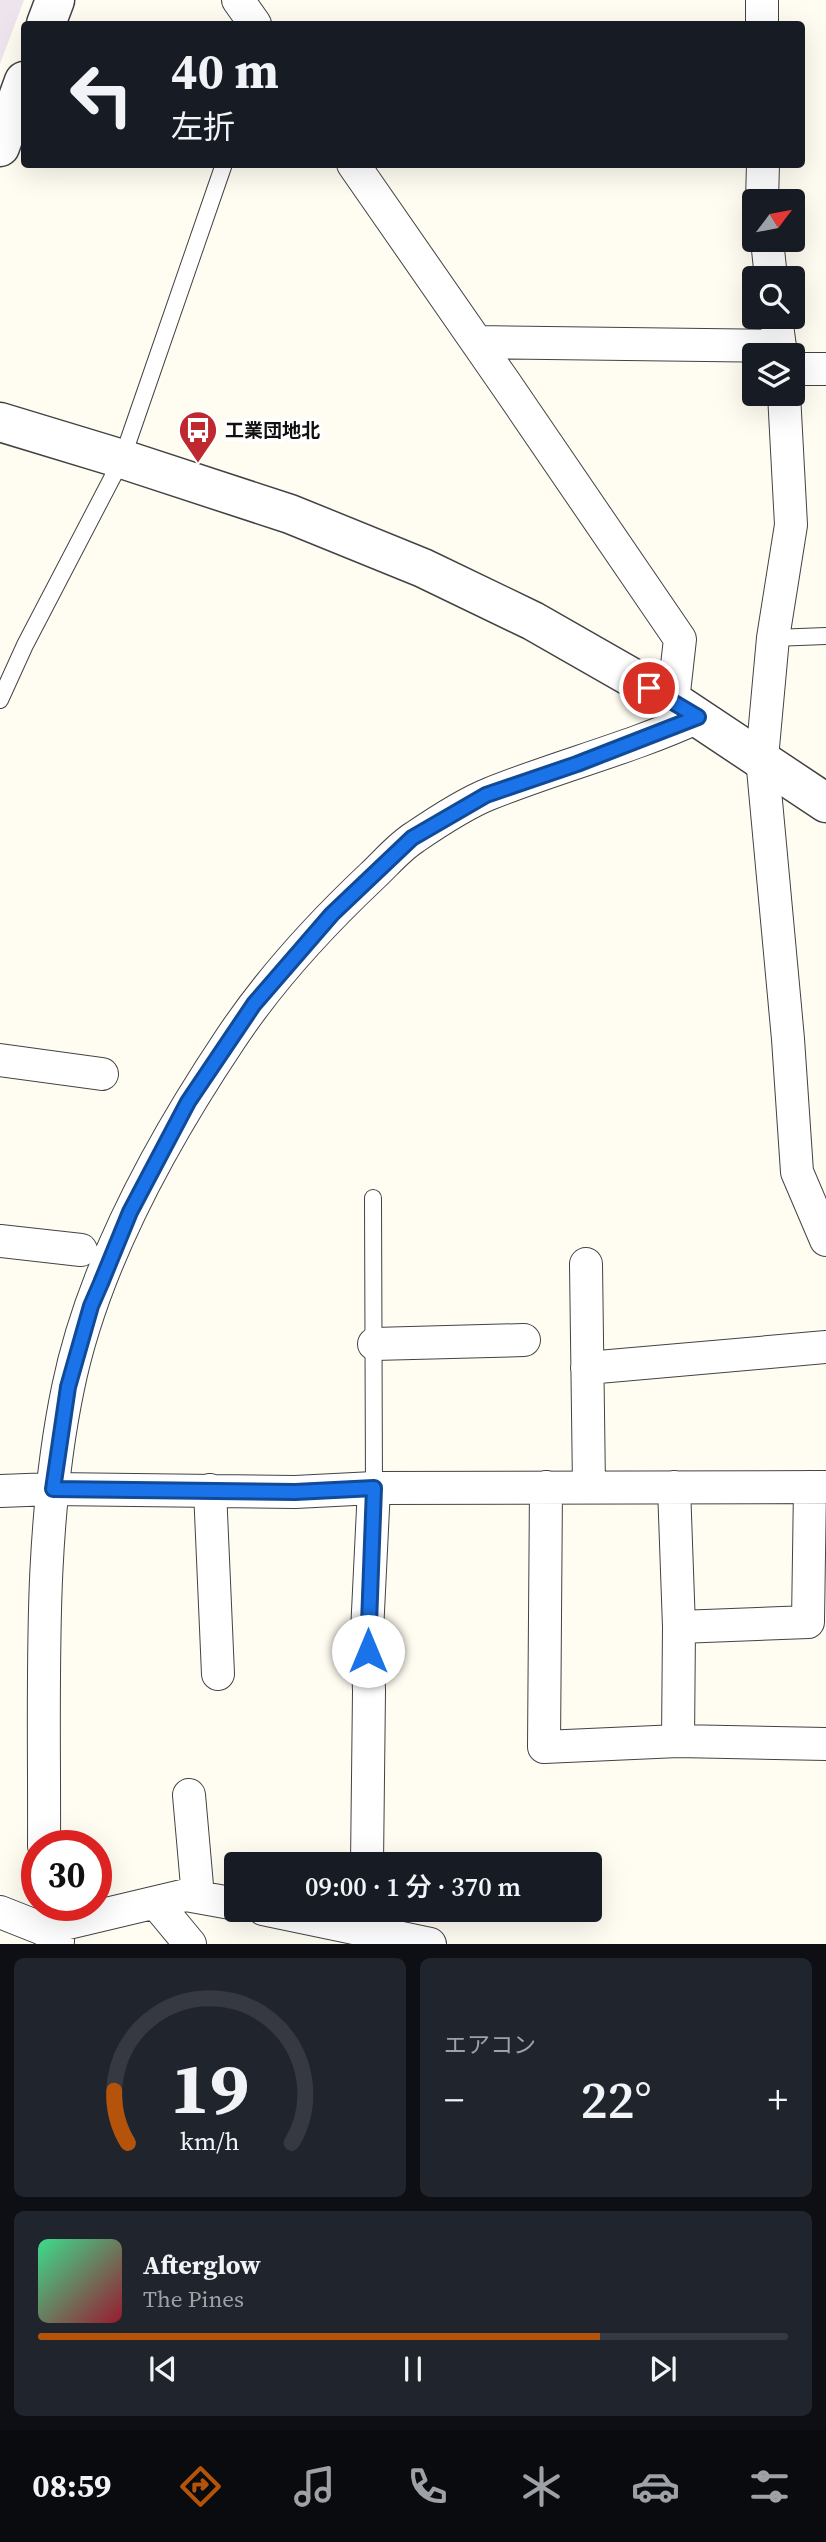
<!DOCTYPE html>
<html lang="ja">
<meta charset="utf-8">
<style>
body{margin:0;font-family:"Source Serif 4","Noto Sans JP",serif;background:#20242c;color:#f1f3f6;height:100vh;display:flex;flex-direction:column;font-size:26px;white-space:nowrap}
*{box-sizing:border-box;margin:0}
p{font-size:23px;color:#9ea1a6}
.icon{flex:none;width:38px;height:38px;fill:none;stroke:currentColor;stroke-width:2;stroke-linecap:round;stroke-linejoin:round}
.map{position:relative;height:1944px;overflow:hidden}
.panel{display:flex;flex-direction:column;gap:14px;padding:14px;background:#0d0f14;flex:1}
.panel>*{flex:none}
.top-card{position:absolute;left:21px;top:21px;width:784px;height:147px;border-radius:7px;box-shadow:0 7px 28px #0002;background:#171b24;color:#f1f3f6;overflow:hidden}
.needle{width:46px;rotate:58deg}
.tools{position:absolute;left:742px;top:189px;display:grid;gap:14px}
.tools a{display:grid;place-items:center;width:63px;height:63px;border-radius:7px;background:#171b24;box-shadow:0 7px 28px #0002;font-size:35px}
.speed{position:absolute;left:21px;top:1830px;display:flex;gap:14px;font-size:35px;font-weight:700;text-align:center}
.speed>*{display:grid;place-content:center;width:91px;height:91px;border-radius:50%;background:#171b24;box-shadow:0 7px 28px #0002;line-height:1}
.speed .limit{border:10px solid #d22;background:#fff;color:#111}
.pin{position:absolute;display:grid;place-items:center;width:60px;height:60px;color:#fff;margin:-30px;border:4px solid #fff;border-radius:50%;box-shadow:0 2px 7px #0007}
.me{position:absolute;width:77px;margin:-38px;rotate:0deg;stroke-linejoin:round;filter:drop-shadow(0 0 5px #0008)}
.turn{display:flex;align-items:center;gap:24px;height:147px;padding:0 35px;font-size:32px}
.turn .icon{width:91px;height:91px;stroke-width:2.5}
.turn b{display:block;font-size:49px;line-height:60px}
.big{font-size:52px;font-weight:600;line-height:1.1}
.panel .widget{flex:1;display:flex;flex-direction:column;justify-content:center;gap:10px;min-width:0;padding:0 24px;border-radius:10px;background:#20242c}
.panel .dial{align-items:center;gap:0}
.dial svg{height:182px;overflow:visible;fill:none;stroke:#363941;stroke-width:7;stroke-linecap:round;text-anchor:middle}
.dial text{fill:#f1f3f6;stroke:none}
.song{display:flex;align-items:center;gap:21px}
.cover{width:84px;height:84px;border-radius:10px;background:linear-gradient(135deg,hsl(150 70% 55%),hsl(350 70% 35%))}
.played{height:7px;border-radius:4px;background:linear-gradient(90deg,#b45309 75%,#363941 75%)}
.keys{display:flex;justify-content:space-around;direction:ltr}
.heat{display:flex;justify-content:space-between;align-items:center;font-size:38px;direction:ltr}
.panel .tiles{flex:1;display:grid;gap:14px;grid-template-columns:1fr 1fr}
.widget:last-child{grid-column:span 2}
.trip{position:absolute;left:224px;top:1852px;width:378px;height:70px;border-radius:7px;background:#171b24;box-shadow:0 7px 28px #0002;font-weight:600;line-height:70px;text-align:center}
.tabs{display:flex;height:112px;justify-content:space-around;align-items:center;background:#090b0e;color:#9ea1a6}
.tabs .icon{width:49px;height:49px}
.tabs .current{color:#b45309}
.tabs b{font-size:32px;color:#f1f3f6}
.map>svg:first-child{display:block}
.industrial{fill:#ede4ee}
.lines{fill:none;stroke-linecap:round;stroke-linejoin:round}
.service-casing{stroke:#434343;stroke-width:18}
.minor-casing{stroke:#434343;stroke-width:34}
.tertiary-casing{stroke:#434343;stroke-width:41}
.service{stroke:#fff;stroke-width:16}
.minor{stroke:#fff;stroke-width:32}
.tertiary{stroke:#fff;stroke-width:38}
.route-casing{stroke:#114b97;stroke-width:18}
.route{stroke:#1a73e8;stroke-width:12}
.labels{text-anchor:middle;stroke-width:7;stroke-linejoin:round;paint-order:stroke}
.poi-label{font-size:19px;font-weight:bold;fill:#101010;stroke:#fff;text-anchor:start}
</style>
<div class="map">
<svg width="826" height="1944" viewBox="0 0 826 1944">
<rect width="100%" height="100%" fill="#fffcf2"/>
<path class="industrial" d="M 0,0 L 24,0 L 0,64 Z"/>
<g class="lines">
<g class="service-casing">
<path id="service" d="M 773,638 L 826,636
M 0,700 L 25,645 L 122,459 L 224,164
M 373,1198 L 374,1488"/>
</g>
<g class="minor-casing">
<path id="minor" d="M 238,0 L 255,24
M 762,0 L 762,24
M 353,164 L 503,380 L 680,639 L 673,701
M 762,201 L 763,164
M 767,240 L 771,278
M 776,317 L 781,355
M 477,342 L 780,346
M 793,369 L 826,369
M 784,394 L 791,525 L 773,638 L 762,758 L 788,1039 L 797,1172 L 826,1240
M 0,1060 L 102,1074
M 0,1241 L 81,1250
M 586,1264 L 589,1487
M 374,1344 L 524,1340
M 587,1368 L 826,1347
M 546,1487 L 544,1747 L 678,1741 L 826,1744
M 674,1487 L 679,1627 L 678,1741
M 210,1490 L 218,1674
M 0,1491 L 53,1489 L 295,1492 L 374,1488 L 826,1487
M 679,1627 L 808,1622 L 810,1487
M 189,1795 L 198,1897
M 44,1846 C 45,1694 37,1537 68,1388 C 93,1265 162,1141 231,1038 C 271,978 320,925 372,876 C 386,863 399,847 415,837 C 437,822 464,804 489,794 C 558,766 631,748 698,717
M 367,1864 L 369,1691 L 367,1632 L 374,1488
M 156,1903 L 190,1944
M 263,1909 L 430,1944
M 0,1912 L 43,1929 L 58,1941
M 43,1929 L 186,1895 L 236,1904"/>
</g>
<g class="tertiary-casing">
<path id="tertiary" d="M 46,24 L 55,0
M 0,147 L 24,81
M 0,422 L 122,459 L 290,514 L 423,568 L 533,621 L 673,701 L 826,803"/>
</g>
<use href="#service" class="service"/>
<use href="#minor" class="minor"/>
<use href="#tertiary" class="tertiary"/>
</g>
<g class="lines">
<g class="route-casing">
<path id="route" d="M 368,1651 L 374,1488 L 295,1492 L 53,1489 L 68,1387 L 91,1306 L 101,1283 L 130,1212 L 188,1102 L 254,1004 L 332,914 L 412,838 L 486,795 L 577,764 L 698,717 L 649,688"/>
</g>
<use href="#route" class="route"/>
</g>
<defs>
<g id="bus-pin" transform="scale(2.0125)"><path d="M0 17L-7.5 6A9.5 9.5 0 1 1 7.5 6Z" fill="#bf282e" stroke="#fff"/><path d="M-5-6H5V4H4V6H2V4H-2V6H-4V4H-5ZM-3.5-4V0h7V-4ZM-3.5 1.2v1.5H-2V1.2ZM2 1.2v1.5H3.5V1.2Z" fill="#fff"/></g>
</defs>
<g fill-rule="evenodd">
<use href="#bus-pin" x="198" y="430"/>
</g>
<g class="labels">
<g class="poi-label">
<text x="225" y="437">工業団地北</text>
</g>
</g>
</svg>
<div class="tools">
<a><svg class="needle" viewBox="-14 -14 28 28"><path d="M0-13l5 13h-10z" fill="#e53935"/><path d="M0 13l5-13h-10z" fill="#9ea1a6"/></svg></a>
<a><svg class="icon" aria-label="search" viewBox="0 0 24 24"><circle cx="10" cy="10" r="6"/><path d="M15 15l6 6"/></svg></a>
<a><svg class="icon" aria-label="layers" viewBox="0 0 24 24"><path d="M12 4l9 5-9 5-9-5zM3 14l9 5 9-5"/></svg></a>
</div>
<div class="speed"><div class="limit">30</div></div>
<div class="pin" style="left:649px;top:688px;background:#d93025"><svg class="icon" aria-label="arrive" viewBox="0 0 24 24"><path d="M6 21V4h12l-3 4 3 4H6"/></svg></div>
<svg class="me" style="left:368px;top:1651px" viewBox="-20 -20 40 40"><circle r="19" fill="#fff"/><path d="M0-13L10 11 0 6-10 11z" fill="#1a73e8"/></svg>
<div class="trip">09:00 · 1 分 · 370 m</div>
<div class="top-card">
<div class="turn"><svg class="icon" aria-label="left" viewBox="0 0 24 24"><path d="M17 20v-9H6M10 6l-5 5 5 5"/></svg><div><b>40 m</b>左折</div></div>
</div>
</div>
<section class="panel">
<div class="tiles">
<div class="widget dial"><svg viewBox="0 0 100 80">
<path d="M14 69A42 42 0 1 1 86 69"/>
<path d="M14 69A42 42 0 0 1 8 46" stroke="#b45309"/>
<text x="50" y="56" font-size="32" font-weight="700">19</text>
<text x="50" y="72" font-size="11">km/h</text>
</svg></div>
<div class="widget"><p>エアコン</p>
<div class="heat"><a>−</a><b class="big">22°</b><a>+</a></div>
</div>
<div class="widget">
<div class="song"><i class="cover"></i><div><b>Afterglow</b><p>The Pines</p></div></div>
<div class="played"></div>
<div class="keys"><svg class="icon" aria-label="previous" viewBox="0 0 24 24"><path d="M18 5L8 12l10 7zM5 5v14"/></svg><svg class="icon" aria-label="pause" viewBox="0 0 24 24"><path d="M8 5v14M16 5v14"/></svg><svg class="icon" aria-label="next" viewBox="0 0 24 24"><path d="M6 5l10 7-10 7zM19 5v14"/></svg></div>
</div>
</div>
</section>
<nav class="tabs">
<b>08:59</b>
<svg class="icon current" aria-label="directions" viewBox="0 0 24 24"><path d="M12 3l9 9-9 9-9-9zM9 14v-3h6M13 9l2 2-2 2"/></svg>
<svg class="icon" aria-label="music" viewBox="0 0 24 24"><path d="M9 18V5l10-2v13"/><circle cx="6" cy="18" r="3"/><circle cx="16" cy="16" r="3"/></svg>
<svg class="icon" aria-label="phone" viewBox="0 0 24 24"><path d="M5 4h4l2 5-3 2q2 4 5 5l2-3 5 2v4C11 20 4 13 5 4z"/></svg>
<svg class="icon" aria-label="climate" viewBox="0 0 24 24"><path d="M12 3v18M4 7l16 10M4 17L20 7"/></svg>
<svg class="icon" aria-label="car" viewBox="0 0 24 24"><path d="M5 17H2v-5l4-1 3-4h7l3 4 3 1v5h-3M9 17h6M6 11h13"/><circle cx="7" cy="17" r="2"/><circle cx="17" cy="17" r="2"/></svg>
<svg class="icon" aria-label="filters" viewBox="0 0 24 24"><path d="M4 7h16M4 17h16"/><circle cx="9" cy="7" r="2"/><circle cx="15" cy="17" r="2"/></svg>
</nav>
